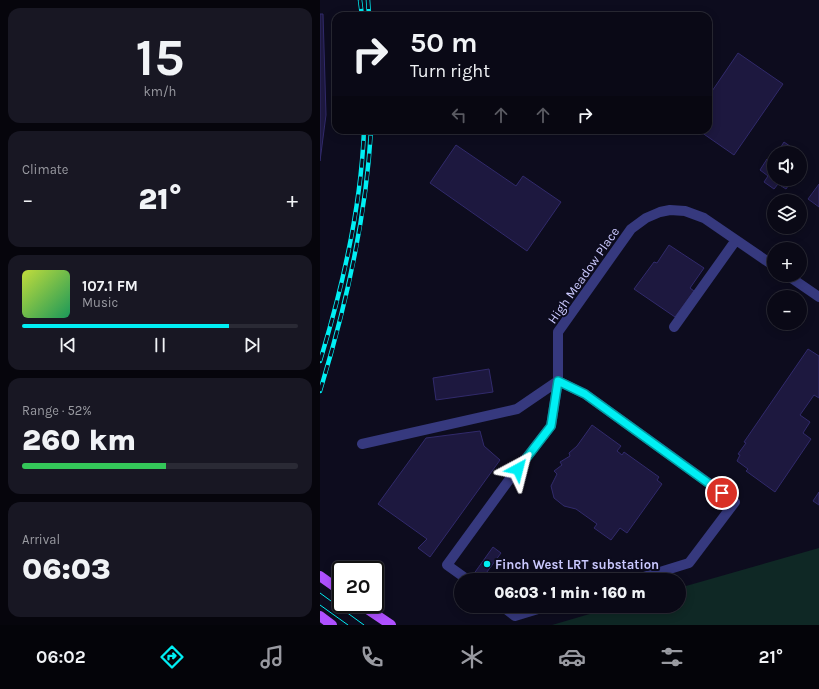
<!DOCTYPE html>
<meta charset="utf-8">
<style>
body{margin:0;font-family:Karla,sans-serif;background:#181723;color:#f1f3f6;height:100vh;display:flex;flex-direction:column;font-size:15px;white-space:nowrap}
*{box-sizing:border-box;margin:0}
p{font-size:13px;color:#999aa1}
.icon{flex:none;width:22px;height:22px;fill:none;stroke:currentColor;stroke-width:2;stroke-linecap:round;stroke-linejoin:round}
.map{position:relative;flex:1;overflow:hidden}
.sheet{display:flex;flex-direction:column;gap:8px;padding:8px;background:#06050c;width:320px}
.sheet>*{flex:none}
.banner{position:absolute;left:12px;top:12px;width:380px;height:122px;border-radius:12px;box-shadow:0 2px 10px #0003,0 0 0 1px #2a2a35;background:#0a0916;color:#f1f3f6;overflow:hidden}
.fabs{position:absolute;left:447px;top:146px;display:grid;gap:8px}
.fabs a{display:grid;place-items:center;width:40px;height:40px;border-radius:50%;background:#0a0916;box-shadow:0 2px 10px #0003,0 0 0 1px #2a2a35;font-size:20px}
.speed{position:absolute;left:12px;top:561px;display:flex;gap:8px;font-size:20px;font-weight:700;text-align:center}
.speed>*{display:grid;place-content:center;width:52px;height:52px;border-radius:50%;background:#0a0916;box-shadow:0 2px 10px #0003,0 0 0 1px #2a2a35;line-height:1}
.speed .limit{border:2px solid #111;border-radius:6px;background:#fff;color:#111}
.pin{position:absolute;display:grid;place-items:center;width:34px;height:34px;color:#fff;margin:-17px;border:2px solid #fff;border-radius:50%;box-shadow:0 1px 4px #0007}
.me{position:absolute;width:44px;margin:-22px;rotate:38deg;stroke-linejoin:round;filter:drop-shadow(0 0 3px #0008)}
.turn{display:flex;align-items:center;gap:14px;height:84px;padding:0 12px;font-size:18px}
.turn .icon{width:52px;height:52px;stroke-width:2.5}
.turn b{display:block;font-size:28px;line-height:34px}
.lanes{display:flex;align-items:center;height:38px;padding:0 12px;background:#0003;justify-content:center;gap:20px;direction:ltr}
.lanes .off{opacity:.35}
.big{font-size:30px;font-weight:800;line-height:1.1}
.sheet .card{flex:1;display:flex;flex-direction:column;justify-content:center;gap:6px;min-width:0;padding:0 14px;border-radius:12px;background:#181723}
.sheet .dial{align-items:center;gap:0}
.dial b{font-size:52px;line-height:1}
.song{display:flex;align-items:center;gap:12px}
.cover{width:48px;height:48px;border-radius:6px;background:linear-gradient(135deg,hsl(70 70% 55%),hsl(150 70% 35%))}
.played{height:4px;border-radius:2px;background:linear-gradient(90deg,#00eff4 75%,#2a2a35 75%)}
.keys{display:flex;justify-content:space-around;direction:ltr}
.heat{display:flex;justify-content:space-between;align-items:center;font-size:22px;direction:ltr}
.charge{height:6px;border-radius:3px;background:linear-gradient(90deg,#34c759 52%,#2a2a35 0)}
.trip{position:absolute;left:134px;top:573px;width:232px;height:40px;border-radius:20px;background:#0a0916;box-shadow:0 2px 10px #0003,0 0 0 1px #2a2a35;font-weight:800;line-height:40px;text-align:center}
.tab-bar{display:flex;height:64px;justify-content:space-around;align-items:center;background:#040409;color:#999aa1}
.tab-bar .icon{width:28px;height:28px}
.tab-bar .selected{color:#00eff4}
.tab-bar b{font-size:18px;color:#f1f3f6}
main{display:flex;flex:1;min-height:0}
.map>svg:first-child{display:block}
.green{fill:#0f2825}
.building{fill:#1d183f;stroke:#312a6b}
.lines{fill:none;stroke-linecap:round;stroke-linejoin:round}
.minor{stroke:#36397e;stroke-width:10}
.major{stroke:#af50ff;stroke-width:10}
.tram{stroke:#00eff4;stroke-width:1}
.rail-casing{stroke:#00eff4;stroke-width:4.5}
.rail{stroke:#0d0c1e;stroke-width:3;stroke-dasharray:9;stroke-linecap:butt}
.route-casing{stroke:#009b9f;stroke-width:10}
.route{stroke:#00eff4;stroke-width:7}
.poi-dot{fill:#00eff4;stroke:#0d0c1e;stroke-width:1.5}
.labels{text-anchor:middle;stroke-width:4;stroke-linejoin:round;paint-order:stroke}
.street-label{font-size:13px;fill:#cbc9ff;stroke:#0d0c1e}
.poi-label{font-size:13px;font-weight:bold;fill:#cbc9ff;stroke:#0d0c1e;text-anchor:start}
</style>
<main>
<section class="sheet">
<div class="card dial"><b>15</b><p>km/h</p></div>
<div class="card"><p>Climate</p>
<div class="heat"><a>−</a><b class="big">21°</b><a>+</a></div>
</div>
<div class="card">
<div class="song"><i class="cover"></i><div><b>107.1 FM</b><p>Music</p></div></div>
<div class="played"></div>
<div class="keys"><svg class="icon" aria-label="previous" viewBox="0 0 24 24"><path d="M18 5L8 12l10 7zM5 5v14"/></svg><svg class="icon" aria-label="pause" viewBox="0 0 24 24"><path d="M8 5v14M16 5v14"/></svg><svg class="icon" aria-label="next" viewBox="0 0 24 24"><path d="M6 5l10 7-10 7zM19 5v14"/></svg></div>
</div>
<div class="card"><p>Range · 52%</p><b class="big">260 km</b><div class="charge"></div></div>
<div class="card"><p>Arrival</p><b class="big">06:03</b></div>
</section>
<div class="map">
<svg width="499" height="625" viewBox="0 0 499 625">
<rect width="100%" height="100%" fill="#0d0c1e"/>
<path class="green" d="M 499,548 L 499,625 L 232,625 L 297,606 L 359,606 L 359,588 Z"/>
<path class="building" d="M 0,14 L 3,14 L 6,115 L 0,161 Z
M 418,53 L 463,84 L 414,155 L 378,130 L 388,130 L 388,97 Z
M 464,142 L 480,153 L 480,154 L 457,153 Z
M 136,145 L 196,186 L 203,176 L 241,202 L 207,251 L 110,183 Z
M 454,158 L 454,179 L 473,179 L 466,189 L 458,184 L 454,189 L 444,182 L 448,176 L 440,170 L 447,159 L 452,161 Z
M 499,184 L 499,207 L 488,199 Z
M 349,245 L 384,268 L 370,288 L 374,291 L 355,317 L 314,289 L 334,262 L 337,263 Z
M 488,349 L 499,356 L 499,398 L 494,395 L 480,415 L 490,422 L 483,433 L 491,439 L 455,492 L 426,471 L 428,469 L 417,461 L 420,455 L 418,454 L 426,443 L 424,442 Z
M 169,369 L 173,392 L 116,400 L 113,378 Z
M 272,425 L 301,446 L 297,451 L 302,455 L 304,452 L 339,477 L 337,480 L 342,484 L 307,533 L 300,528 L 291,540 L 274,528 L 277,524 L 256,509 L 244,506 L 234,498 L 231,486 L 237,474 L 234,471 L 242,465 L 240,462 L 250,456 L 249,453 L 257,446 Z
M 160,431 L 164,446 L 180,460 L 110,557 L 98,548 L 107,539 L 58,504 L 106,438 Z
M 499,492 L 499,505 L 493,501 Z
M 173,547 L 181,553 L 161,580 L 160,580 L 153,575 Z"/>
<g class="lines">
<path class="minor" d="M 467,275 L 499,297
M 354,327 L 416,240
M 238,381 L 265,394 L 415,502 L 369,563 L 314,580
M 42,444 L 197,409 L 238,381
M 148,580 L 127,565 L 189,480 L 231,426 L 238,381 L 238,332 L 311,229 L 326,218 L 340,212 L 350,210 L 365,211 L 384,218 L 454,266
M 182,606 L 195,616 L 228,606"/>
<path class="major" d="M 0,576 L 21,591
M 40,604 L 71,625
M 0,616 L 12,625"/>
<path class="tram" d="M 0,593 L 44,625
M 0,605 L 28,625"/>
<g class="rail-casing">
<path id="rail" d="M 40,0 L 42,16
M 48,0 L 49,16
M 0,361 C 23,286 41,208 44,130
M 0,391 C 26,306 46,220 51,130"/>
</g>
<use href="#rail" class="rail"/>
</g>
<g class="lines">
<g class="route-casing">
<path id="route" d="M 198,469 L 231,426 L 238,381 L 265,394 L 402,493"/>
</g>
<use href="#route" class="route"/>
</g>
<circle class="poi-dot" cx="167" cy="564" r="4"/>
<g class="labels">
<g class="street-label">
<text transform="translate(263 275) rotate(-55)" y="5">High Meadow Place</text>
</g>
<g class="poi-label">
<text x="175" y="569">Finch West LRT substation</text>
</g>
</g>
</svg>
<div class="fabs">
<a><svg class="icon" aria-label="sound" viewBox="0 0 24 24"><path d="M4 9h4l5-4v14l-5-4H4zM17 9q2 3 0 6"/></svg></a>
<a><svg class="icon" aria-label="layers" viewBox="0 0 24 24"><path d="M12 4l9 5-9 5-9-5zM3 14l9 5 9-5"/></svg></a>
<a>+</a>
<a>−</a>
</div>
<div class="speed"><div class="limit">20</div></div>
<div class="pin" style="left:402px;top:493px;background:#d93025"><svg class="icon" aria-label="arrive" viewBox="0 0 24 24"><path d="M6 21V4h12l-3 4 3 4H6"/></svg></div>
<svg class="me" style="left:198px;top:469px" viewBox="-20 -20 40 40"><path d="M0-17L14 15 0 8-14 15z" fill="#00eff4" stroke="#fff" stroke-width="4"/></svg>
<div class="trip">06:03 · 1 min · 160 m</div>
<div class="banner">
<div class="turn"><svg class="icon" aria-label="right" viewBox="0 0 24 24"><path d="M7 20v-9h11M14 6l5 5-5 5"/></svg><div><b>50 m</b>Turn right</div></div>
<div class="lanes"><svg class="icon off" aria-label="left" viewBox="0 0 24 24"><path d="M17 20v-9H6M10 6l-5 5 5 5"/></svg><svg class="icon off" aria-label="ahead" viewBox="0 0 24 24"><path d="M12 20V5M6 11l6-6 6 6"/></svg><svg class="icon off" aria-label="ahead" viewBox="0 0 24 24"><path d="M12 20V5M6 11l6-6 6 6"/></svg><svg class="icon" aria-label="right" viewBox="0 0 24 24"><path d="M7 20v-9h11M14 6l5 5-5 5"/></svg></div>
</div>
</div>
</main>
<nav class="tab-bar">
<b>06:02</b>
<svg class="icon selected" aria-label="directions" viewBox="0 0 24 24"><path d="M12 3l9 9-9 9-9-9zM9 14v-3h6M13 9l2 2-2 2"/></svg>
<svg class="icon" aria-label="music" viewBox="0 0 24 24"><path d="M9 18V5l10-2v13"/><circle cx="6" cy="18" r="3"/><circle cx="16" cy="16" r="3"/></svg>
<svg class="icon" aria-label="phone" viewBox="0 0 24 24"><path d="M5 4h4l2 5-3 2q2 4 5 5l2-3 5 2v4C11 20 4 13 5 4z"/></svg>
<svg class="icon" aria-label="climate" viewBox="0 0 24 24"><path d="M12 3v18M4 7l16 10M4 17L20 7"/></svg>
<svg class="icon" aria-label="car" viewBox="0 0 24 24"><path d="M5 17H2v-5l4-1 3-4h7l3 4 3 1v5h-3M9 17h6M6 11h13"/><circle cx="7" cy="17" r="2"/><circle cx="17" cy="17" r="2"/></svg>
<svg class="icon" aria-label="filters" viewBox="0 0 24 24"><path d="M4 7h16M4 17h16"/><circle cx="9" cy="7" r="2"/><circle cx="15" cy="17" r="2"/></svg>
<b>21°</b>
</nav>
